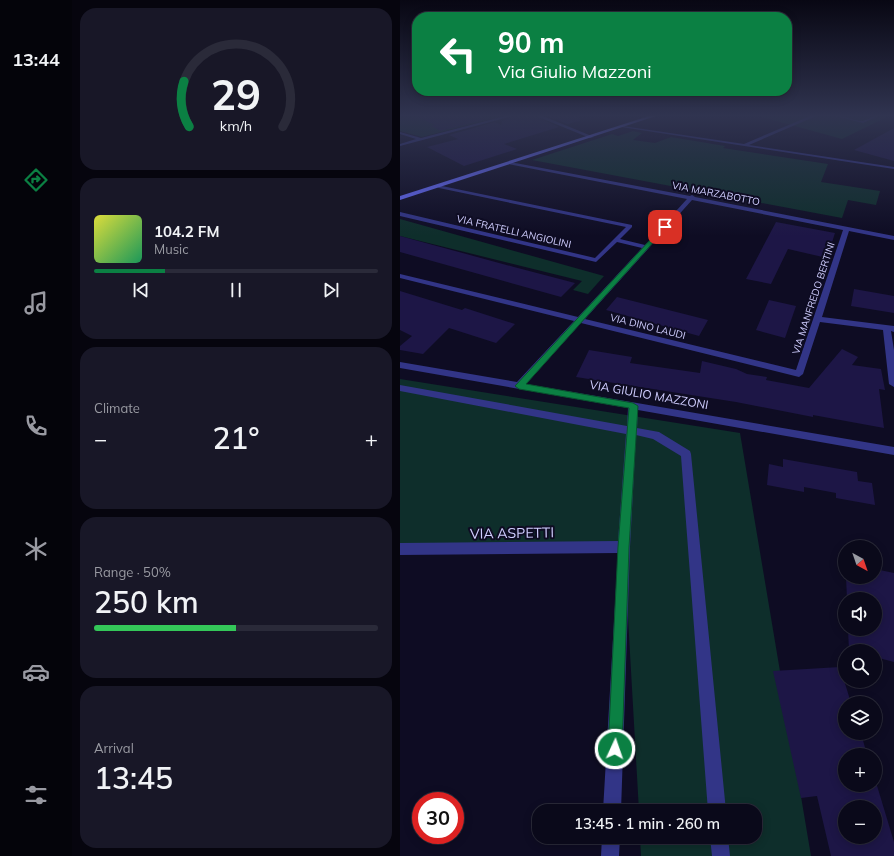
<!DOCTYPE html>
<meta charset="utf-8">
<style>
body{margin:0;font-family:Mulish,sans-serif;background:#181727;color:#f1f3f6;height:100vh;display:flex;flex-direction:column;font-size:15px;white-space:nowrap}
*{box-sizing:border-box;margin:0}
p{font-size:13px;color:#999aa2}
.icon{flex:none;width:22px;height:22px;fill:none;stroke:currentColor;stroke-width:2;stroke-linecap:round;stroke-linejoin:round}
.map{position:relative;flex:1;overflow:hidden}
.details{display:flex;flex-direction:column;gap:8px;padding:8px;background:#06050e;width:328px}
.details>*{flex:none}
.banner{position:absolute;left:12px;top:12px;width:380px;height:84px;border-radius:16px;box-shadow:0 2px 10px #0003,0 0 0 1px #2a2a39;background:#0b8043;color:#fff;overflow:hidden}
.needle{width:26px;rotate:140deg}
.controls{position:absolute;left:438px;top:540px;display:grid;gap:8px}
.controls a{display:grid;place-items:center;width:44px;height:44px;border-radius:50%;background:#0a091a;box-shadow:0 2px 10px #0003,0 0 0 1px #2a2a39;font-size:20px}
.speed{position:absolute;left:12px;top:792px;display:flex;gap:8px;font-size:20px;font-weight:700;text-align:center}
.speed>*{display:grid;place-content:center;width:52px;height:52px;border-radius:50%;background:#0a091a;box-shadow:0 2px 10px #0003,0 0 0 1px #2a2a39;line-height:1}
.speed .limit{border:6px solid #d22;background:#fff;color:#111}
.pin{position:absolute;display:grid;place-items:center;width:34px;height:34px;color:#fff;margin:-17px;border-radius:8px;box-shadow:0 2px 6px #0006}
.me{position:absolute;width:44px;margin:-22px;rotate:3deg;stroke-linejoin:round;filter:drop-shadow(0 0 3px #0008)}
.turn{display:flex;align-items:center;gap:14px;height:84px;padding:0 20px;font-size:18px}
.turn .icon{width:52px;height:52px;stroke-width:2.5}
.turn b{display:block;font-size:28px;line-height:34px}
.big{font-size:30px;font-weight:600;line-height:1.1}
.details .card{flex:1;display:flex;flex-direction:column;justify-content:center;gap:6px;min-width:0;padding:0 14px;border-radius:16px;background:#181727}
.details .dial{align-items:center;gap:0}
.dial svg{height:104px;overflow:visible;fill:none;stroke:#2a2a39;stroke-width:7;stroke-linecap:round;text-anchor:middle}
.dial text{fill:#f1f3f6;stroke:none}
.song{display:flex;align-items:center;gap:12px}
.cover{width:48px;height:48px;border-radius:6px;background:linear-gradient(135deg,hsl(60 70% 55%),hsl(150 70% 35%))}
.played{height:4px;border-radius:2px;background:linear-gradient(90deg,#0b8043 25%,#2a2a39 25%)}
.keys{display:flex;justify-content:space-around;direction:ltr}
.heat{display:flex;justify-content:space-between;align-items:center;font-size:22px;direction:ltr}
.charge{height:6px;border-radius:3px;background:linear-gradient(90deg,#34c759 50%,#2a2a39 0)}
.trip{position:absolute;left:132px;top:804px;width:230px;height:40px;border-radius:16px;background:#0a091a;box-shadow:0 2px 10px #0003,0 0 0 1px #2a2a39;font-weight:600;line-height:40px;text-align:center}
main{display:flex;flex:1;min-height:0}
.menu{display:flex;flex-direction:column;width:72px;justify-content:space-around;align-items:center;background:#04040a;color:#999aa2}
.menu .icon{width:28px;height:28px}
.menu .selected{color:#0b8043}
.menu b{font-size:18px;color:#f1f3f6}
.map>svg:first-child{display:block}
.green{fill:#0e2e2b}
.building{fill:#1d1646;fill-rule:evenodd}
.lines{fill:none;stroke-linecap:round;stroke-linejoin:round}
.street{fill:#323587;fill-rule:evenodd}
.secondary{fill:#656bff;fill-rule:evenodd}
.route{fill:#0b8043;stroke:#07532c}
.labels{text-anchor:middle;stroke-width:4;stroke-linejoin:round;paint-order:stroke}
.far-street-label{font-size:10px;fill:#d0ceff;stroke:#0e0c23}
.street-label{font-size:12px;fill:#d0ceff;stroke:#0e0c23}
.near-street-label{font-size:14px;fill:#d0ceff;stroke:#0e0c23}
</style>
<main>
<nav class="menu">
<b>13:44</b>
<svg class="icon selected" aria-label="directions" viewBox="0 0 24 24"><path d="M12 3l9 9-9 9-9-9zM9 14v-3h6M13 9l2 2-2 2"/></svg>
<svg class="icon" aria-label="music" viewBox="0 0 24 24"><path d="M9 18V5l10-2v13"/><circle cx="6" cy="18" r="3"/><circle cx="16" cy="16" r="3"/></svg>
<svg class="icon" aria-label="phone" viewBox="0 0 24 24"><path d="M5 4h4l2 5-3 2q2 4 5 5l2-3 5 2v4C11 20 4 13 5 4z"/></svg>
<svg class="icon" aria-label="climate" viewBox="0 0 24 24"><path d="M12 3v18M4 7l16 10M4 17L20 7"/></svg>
<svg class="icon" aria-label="car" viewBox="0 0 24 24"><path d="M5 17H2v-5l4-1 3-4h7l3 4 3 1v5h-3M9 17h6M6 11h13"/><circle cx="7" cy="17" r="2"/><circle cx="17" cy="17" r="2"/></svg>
<svg class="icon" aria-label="filters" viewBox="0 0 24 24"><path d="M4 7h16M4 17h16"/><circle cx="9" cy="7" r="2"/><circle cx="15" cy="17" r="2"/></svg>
</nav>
<section class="details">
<div class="card dial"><svg viewBox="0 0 100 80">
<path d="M14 69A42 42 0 1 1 86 69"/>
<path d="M14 69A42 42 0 0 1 10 34" stroke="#0b8043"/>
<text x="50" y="56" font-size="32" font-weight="700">29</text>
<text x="50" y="72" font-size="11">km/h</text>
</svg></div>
<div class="card">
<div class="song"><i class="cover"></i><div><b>104.2 FM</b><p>Music</p></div></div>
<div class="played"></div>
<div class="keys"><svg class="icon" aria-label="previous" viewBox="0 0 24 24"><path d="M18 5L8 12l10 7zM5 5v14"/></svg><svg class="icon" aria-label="pause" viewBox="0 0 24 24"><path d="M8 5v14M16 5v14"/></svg><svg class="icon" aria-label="next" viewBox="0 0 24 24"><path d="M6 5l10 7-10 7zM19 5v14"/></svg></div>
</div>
<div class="card"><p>Climate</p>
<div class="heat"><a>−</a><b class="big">21°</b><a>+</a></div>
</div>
<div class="card"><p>Range · 50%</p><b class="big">250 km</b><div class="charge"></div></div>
<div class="card"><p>Arrival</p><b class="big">13:45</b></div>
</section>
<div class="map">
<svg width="494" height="856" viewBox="0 0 494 856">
<rect width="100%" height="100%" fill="#0e0c23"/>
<path class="green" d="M 0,116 L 102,116 L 22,137 L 0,131 Z
M 358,116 L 489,116 L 442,139 Z
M 233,131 L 242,133 L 233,140 L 255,143 L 271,137 L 325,146 L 323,148 L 428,164 L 421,182 L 480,191 L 476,205 L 448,200 L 442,218 L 132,160 L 212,134 L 218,136 Z
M 0,219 L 204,276 L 188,294 L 173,290 L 182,281 L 0,236 Z
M 0,379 L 340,433 L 411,856 L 241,856 L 240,837 L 355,837 L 355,811 L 239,811 L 224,548 L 0,549 Z"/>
<path class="building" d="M 16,116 L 80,116 L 87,119 L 41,131 L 31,126 L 35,125 Z
M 114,116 L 135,116 L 159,127 L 104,144 L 117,149 L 64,166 L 27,147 L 58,139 L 49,135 L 95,122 L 101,125 L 102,121 Z
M 148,116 L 179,116 L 180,121 L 167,124 Z
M 494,128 L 494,161 L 454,150 Z
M 376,222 L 435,233 L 427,258 L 388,249 L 371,284 L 346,279 Z
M 0,236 L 114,267 L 175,283 L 161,297 L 0,252 Z
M 454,289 L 494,296 L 494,313 L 451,306 Z
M 0,291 L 62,310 L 65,308 L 115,324 L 96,343 L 49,328 L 23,354 L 0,350 L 0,346 L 12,336 L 0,330 Z
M 217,297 L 308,320 L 299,336 L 206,310 Z
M 369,300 L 396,306 L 385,338 L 356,330 Z
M 442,349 L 458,357 L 452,365 L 481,369 L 485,390 L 479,389 L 484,428 L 413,415 L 413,417 L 336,402 L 176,377 L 189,350 L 232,357 L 230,363 L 300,373 L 302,361 L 336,369 L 347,374 L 367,377 L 366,380 L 409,388 Z
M 383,459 L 457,472 L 458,481 L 472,483 L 475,505 L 436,498 L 436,493 L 404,487 L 404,492 L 367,485 L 369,464 L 383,467 Z
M 475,569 L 494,573 L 494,662 L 475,657 L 475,651 L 449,651 L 448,629 L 475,629 L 475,599 L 447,599 L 446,577 L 475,577 Z
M 440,667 L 451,703 L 445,703 L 445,733 L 461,733 L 467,755 L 445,755 L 445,785 L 475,785 L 475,779 L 494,842 L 494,856 L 431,856 L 417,796 L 401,798 L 373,671 ZM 445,807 L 475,807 L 475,837 L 445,837 Z"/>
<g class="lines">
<path class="street" d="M 105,116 L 113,116 L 0,146 L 0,144 L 16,139 L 0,134 L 0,132 L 21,138 Z
M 136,116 L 143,116 L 194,137 L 190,138 Z
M 410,116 L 416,116 L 349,145 L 494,167 L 494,169 L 221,127 L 223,126 L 344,144 Z
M 436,116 C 445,116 454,121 462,121 C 468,120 472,116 478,116 L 463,123 Z
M 110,162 L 290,196 L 292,195 L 295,197 L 494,236 L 494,240 L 449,231 L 422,317 L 494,326 L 494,332 L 491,331 L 494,350 L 494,387 L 489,384 L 483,330 L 420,322 L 403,374 L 399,377 L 181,323 L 126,384 L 494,447 L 494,455 L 238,410 L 237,428 L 259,432 L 290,451 L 291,454 L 326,811 L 308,811 L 281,456 L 253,439 L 236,435 L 230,547 L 221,811 L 203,811 L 218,553 L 0,555 L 0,543 L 218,541 L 226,434 L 0,391 L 0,385 L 227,426 L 228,408 L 0,368 L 0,362 L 117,382 L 174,321 L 0,278 L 0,274 L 178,317 L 242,248 L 217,242 L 196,262 L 0,216 L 0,212 L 195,258 L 226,227 L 39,188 L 36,186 L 37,185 L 232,225 L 232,227 L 220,239 L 245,245 L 287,199 L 108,164 ZM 292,200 L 443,230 L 396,370 L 185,319 Z
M 202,837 L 220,837 L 219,856 L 201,856 Z
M 310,837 L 328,837 L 330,856 L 312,856 Z"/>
<path class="secondary" d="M 249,116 L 256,116 L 0,200 L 0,196 Z"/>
</g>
<linearGradient id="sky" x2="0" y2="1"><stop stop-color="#080713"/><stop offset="0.49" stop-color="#303450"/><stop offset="1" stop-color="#303450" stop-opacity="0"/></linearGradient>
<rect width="494" height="236" fill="url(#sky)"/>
<path class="route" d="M 263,226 L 267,227 L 126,384 L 233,403 L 238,406 L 229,547 L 222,749 L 220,754 L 215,756 L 210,754 L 208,749 L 218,547 L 229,408 L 119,389 L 115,386 Z"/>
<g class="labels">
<g class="far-street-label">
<text transform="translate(316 193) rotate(11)" y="4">VIA MARZABOTTO</text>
<text transform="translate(114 231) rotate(13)" y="4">VIA FRATELLI ANGIOLINI</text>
<text transform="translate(413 298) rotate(-72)" y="4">VIA MANFREDO BERTINI</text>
<text transform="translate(248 326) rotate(14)" y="4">VIA DINO LAUDI</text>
</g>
<g class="street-label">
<text transform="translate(249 395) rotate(10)" y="4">VIA GIULIO MAZZONI</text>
</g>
<g class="near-street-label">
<text transform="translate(112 533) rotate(-1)" y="5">VIA ASPETTI</text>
</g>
</g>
</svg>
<div class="controls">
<a><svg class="needle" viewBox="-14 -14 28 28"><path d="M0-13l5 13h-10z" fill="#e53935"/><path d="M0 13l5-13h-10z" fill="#999aa2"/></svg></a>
<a><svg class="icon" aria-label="sound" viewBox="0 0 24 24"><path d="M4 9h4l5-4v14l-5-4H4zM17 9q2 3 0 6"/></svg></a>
<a><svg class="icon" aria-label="search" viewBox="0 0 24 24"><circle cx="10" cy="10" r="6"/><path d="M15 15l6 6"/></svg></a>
<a><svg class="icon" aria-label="layers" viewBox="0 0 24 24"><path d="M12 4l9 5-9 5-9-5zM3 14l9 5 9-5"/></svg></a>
<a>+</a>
<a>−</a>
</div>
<div class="speed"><div class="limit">30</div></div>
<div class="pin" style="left:265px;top:227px;background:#d93025"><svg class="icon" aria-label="arrive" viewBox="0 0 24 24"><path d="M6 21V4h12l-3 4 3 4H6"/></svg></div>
<svg class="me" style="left:215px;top:749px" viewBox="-20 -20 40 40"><circle r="17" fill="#0b8043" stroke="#fff" stroke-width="3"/><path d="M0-11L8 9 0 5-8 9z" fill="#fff"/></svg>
<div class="trip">13:45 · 1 min · 260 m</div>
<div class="banner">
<div class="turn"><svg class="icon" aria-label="left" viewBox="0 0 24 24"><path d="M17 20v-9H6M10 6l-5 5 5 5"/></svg><div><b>90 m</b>Via Giulio Mazzoni</div></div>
</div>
</div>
</main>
